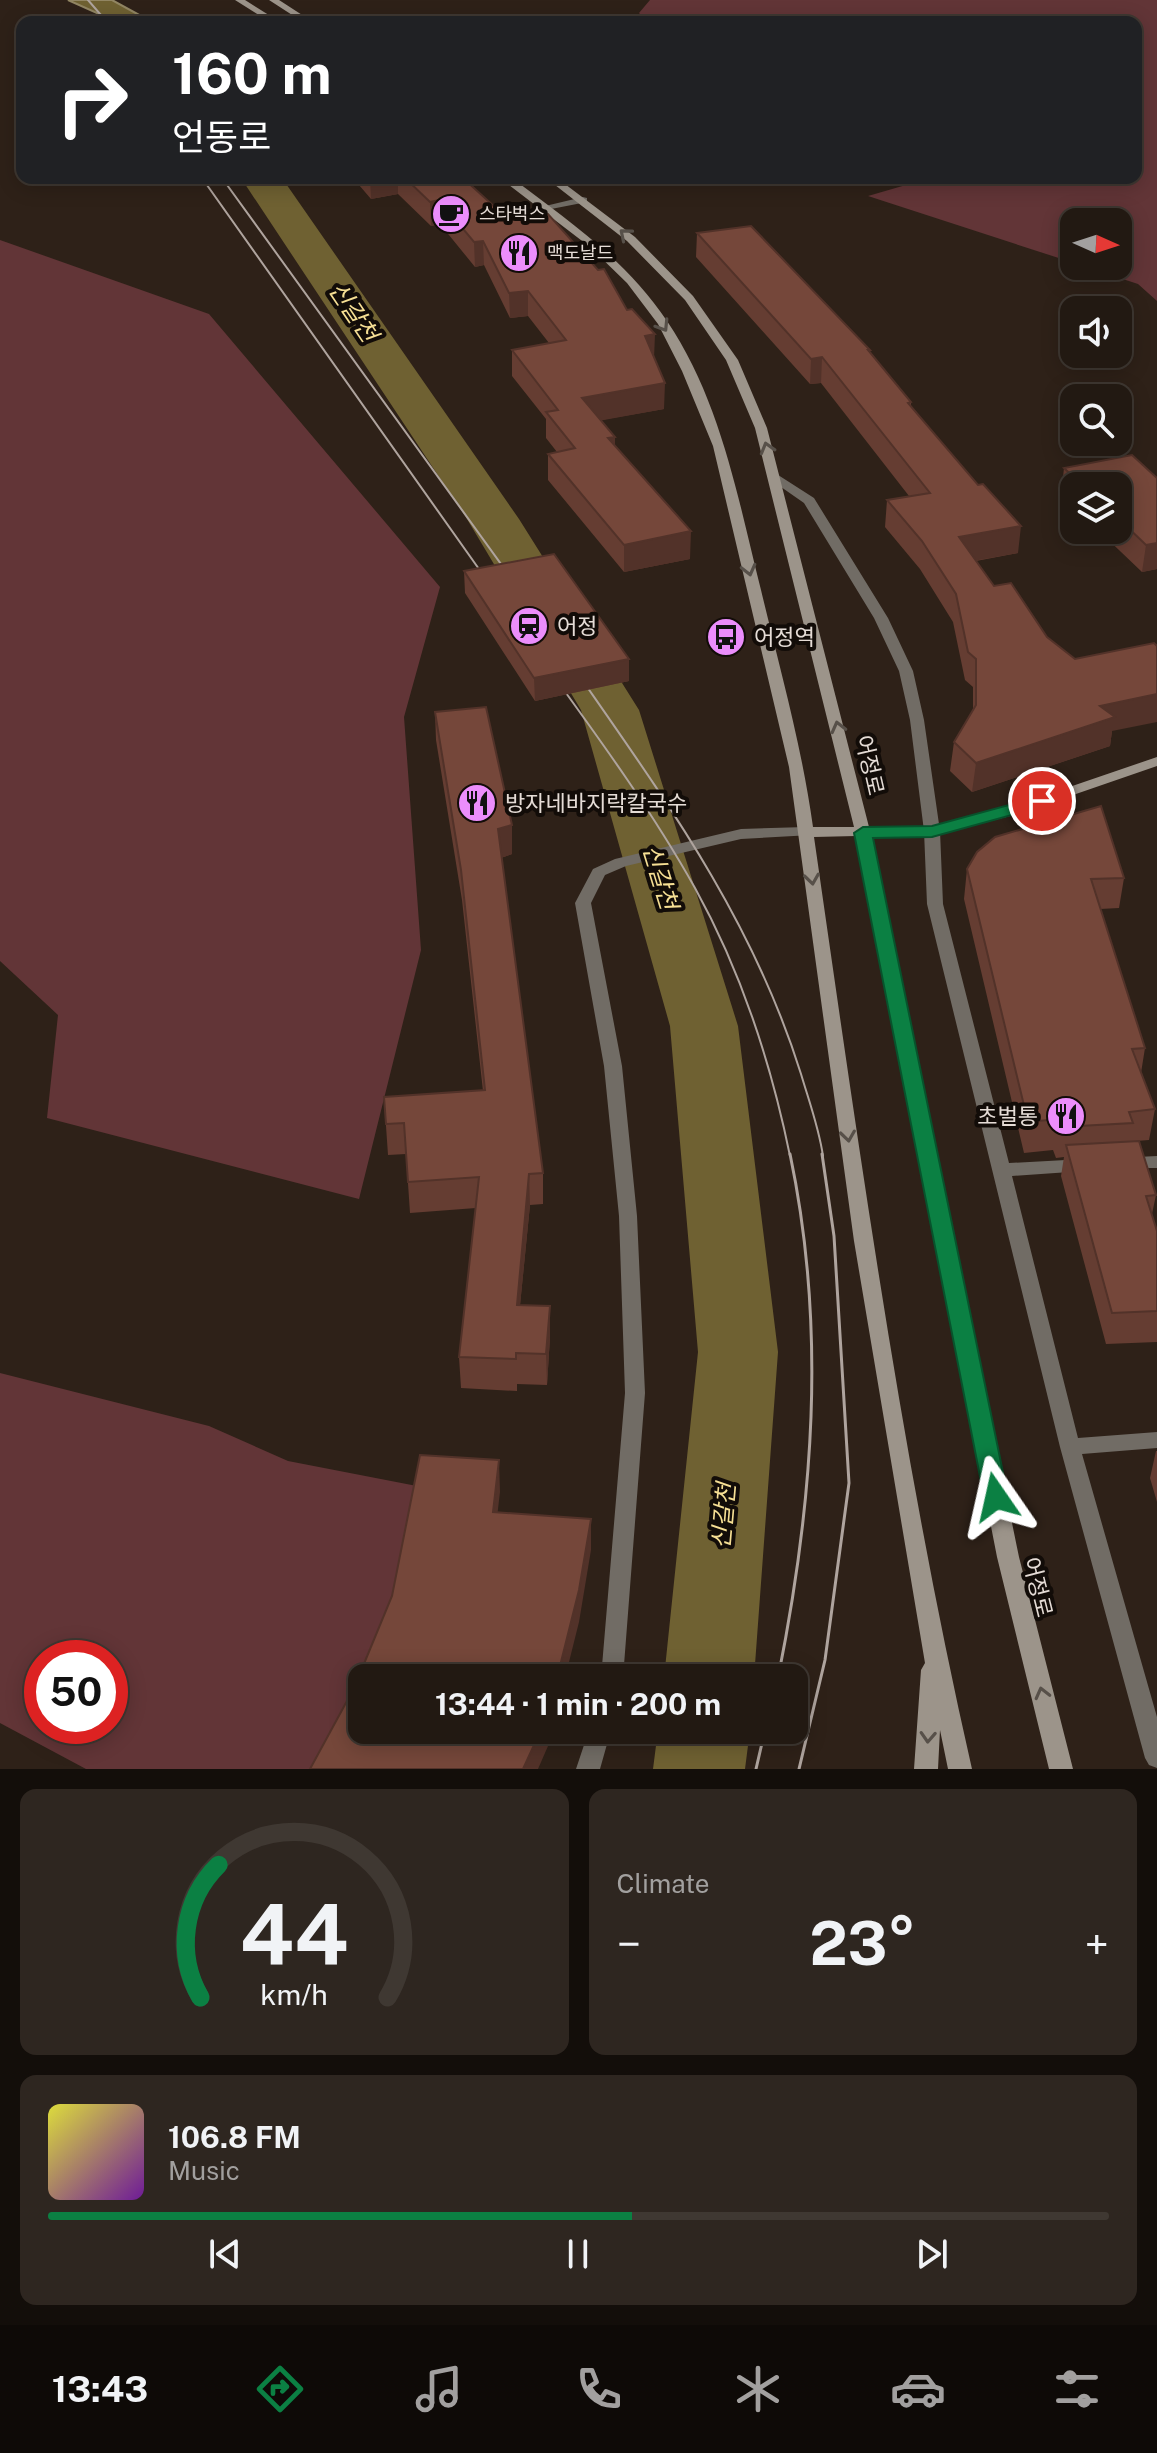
<!DOCTYPE html>
<meta charset="utf-8">
<style>
body{margin:0;font-family:"Public Sans","Noto Sans KR",sans-serif;background:#2e2620;color:#f1f3f6;height:100vh;display:flex;flex-direction:column;font-size:30px;white-space:nowrap}
*{box-sizing:border-box;margin:0}
p{font-size:26px;color:#a2a09f}
.icon{flex:none;width:44px;height:44px;fill:none;stroke:currentColor;stroke-width:2;stroke-linecap:round;stroke-linejoin:round}
.map{position:relative;height:1769px;overflow:hidden}
.panel{display:flex;flex-direction:column;gap:20px;padding:20px;background:#130e0a;flex:1}
.panel>*{flex:none}
.hud{position:absolute;left:16px;top:16px;width:1126px;height:168px;border-radius:16px;box-shadow:0 4px 20px #0003,0 0 0 2px #3f3832;background:#202124;color:#fff;overflow:hidden}
.needle{width:52px;rotate:93deg}
.buttons{position:absolute;left:1060px;top:208px;display:grid;gap:16px}
.buttons a{display:grid;place-items:center;width:72px;height:72px;border-radius:16px;background:#221912;box-shadow:0 4px 20px #0003,0 0 0 2px #3f3832;font-size:40px}
.speed{position:absolute;left:24px;top:1640px;display:flex;gap:16px;font-size:40px;font-weight:700;text-align:center}
.speed>*{display:grid;place-content:center;width:104px;height:104px;border-radius:50%;background:#221912;box-shadow:0 4px 20px #0003,0 0 0 2px #3f3832;line-height:1}
.speed .limit{border:12px solid #d22;background:#fff;color:#111}
.pin{position:absolute;display:grid;place-items:center;width:68px;height:68px;color:#fff;margin:-34px;border:4px solid #fff;border-radius:50%;box-shadow:0 2px 8px #0007}
.me{position:absolute;width:88px;margin:-44px;rotate:349deg;stroke-linejoin:round;filter:drop-shadow(0 0 6px #0008)}
.turn{display:flex;align-items:center;gap:28px;height:168px;padding:0 24px;font-size:36px}
.turn .icon{width:104px;height:104px;stroke-width:2.5}
.turn b{display:block;font-size:56px;line-height:68px}
.big{font-size:60px;font-weight:700;line-height:1.1}
.panel .card{flex:1;display:flex;flex-direction:column;justify-content:center;gap:12px;min-width:0;padding:0 28px;border-radius:16px;background:#2e2620}
.panel .dial{align-items:center;gap:0}
.dial svg{height:208px;overflow:visible;fill:none;stroke:#3f3832;stroke-width:7;stroke-linecap:round;text-anchor:middle}
.dial text{fill:#f1f3f6;stroke:none}
.song{display:flex;align-items:center;gap:24px}
.cover{width:96px;height:96px;border-radius:12px;background:linear-gradient(135deg,hsl(60 70% 55%),hsl(280 70% 35%))}
.played{height:8px;border-radius:4px;background:linear-gradient(90deg,#0b8043 55%,#3f3832 55%)}
.keys{display:flex;justify-content:space-around;direction:ltr}
.heat{display:flex;justify-content:space-between;align-items:center;font-size:44px;direction:ltr}
.panel .tiles{flex:1;display:grid;gap:20px;grid-template-columns:1fr 1fr}
.card:last-child{grid-column:span 2}
.trip{position:absolute;left:348px;top:1664px;width:460px;height:80px;border-radius:16px;background:#221912;box-shadow:0 4px 20px #0003,0 0 0 2px #3f3832;font-weight:700;line-height:80px;text-align:center}
.tabs{display:flex;height:128px;justify-content:space-around;align-items:center;background:#0e0a07;color:#a2a09f}
.tabs .icon{width:56px;height:56px}
.tabs .active{color:#0b8043}
.tabs b{font-size:36px;color:#f1f3f6}
.map>svg:first-child{display:block}
.green{fill:#623537;fill-rule:evenodd}
.water{fill:#6f6132;stroke:#928663;stroke-width:2}
.lines{fill:none;stroke-linecap:round;stroke-linejoin:round}
.river{fill:#6f6132;fill-rule:evenodd}
.minor{fill:#716c65;fill-rule:evenodd}
.tertiary{fill:#716c65;fill-rule:evenodd}
.secondary{fill:#9c948a;fill-rule:evenodd}
.tram-far1{stroke:#afa49e;stroke-width:2}
.tram{stroke:#afa49e;stroke-width:3}
.wall{fill:#653d32}
.shaded-wall{fill:#523229}
.building{fill:#75473a;stroke:#523229;stroke-width:2}
.oneway{stroke:#575049}
.route{fill:#0b8043;stroke:#07532c;stroke-width:2}
.labels{text-anchor:middle;stroke-width:8;stroke-linejoin:round;paint-order:stroke}
.far-poi-label{font-size:18px;fill:#e5dcd6;stroke:#120c08;text-anchor:start}
.poi-label{font-size:22px;fill:#e5dcd6;stroke:#120c08;text-anchor:start}
.street-label{font-size:22px;fill:#e5dcd6;stroke:#120c08}
.water-label{font-size:24px;font-style:italic;fill:#f6df94;stroke:#120c08}
</style>
<div class="map">
<svg width="1157" height="1769" viewBox="0 0 1157 1769">
<rect width="100%" height="100%" fill="#2e2118"/>
<path class="green" d="M 650,0 L 1157,0 L 1157,301 L 1138,284 L 1083,266 L 1118,266 L 1118,222 L 1074,222 L 1074,263 L 868,196 L 930,178 L 1136,178 L 1136,22 L 647,22 L 639,13 Z
M 0,240 L 209,314 L 440,587 L 404,717 L 421,950 L 359,1199 L 47,1118 L 58,1015 L 0,961 Z
M 0,1373 L 209,1426 L 288,1461 L 422,1487 L 394,1627 L 362,1678 L 330,1769 L 86,1769 L 0,1723 ZM 42,1658 L 110,1658 L 110,1726 L 42,1726 Z"/>
<path class="water" d="M 68,0 L 112,0 L 152,22 L 117,22 Z"/>
<g class="lines">
<path class="river" d="M 241,178 L 282,178 L 519,519 L 639,710 L 738,1026 L 778,1352 L 754,1678 L 664,1678 L 698,1352 L 670,1026 L 581,710 L 467,519 Z
M 658,1730 L 750,1730 L 745,1769 L 653,1769 Z"/>
<path class="minor" d="M 775,473 L 814,498 L 888,618 L 913,671 L 924,720 L 940,831 L 943,904 L 1009,1163 L 1084,1159 L 1090,1160 L 1093,1165 L 1090,1170 L 1084,1171 L 1012,1176 L 1078,1438 L 1157,1432 L 1157,1448 L 1082,1454 L 1157,1717 L 1157,1768 L 1149,1765 L 1145,1758 L 1060,1447 L 927,904 L 924,831 L 910,720 L 899,671 L 874,618 L 804,503 L 771,480 L 771,474 Z
M 806,827 L 814,832 L 812,835 L 741,839 L 626,866 L 605,875 L 591,903 L 622,1066 L 637,1216 L 645,1393 L 623,1678 L 601,1678 L 625,1393 L 619,1216 L 604,1066 L 575,903 L 593,869 L 615,859 L 741,829 Z
M 1157,1156 L 1157,1168 L 1118,1168 L 1115,1163 L 1118,1158 Z
M 589,1730 L 611,1730 L 600,1769 L 576,1769 Z"/>
<path class="tertiary" d="M 583,197 L 587,198 L 587,202 L 546,210 L 541,207 Z"/>
<path class="secondary" d="M 235,0 L 245,0 L 280,22 L 270,22 Z
M 269,0 L 279,0 L 313,22 L 303,22 Z
M 500,178 L 512,178 C 569,221 627,261 667,321 C 721,401 738,499 761,590 C 780,669 802,747 813,827 L 854,827 L 755,428 L 726,360 L 685,300 L 627,241 L 546,178 L 557,178 L 635,237 L 693,296 L 738,360 L 767,428 L 869,827 L 932,826 L 1008,808 L 1157,757 L 1157,766 L 1018,814 L 932,836 L 871,836 L 1019,1557 L 1073,1769 L 1049,1769 L 997,1557 L 856,836 L 814,837 C 859,1149 902,1462 972,1769 L 948,1769 L 940,1730 L 938,1769 L 914,1769 L 921,1670 L 925,1663 L 854,1241 L 789,767 L 713,446 L 682,371 L 658,324 L 627,283 L 590,247 Z"/>
<path class="tram-far1" d="M 88,0 L 107,22
M 202,178 L 491,586
M 222,178 L 514,582
M 576,671 C 667,802 753,920 801,1074 C 809,1101 819,1128 823,1156
M 553,675 C 603,744 653,813 695,888 C 741,971 771,1063 790,1156"/>
<path class="tram" d="M 778,1678 C 813,1504 827,1330 790,1154
M 756,1769 L 765,1730
M 799,1769 L 825,1660 L 849,1483 L 834,1236 L 822,1154"/>
</g>
<path class="wall" d="M 353,178 L 463,178 L 654,358 L 664,409 L 601,420 L 615,446 L 690,559 L 624,572 L 548,480 L 548,454 L 557,452 L 546,438 L 546,419 L 512,376 L 512,350 L 549,343 L 528,316 L 510,318 L 484,265 L 475,267 L 440,224 L 431,226 L 398,194 L 371,199 Z
M 697,233 L 870,353 L 911,402 L 911,406 L 1018,553 L 976,561 L 994,586 L 1112,731 L 1110,746 L 972,792 L 950,771 L 954,742 L 973,710 L 973,687 L 965,680 L 953,622 L 920,569 L 885,527 L 887,500 L 909,496 L 821,383 L 810,384 L 696,257 Z
M 1064,468 L 1157,478 L 1157,569 L 1142,572 L 1098,530 L 1118,530 L 1118,486 L 1074,486 L 1074,507 L 1061,495 Z
M 464,571 L 629,681 L 535,701 L 465,593 Z
M 435,712 L 512,854 L 501,858 L 543,1173 L 543,1204 L 530,1205 L 520,1305 L 550,1306 L 550,1337 L 547,1385 L 517,1384 L 517,1391 L 461,1388 L 459,1357 L 476,1208 L 410,1213 L 406,1154 L 388,1155 L 384,1097 L 483,1091 L 462,900 L 436,740 Z
M 967,869 L 1124,878 L 1119,908 L 1100,909 L 1145,1048 L 1141,1073 L 1155,1109 L 1149,1140 L 1136,1141 L 1156,1195 L 1152,1214 L 1157,1231 L 1157,1342 L 1106,1344 L 1061,1176 L 1064,1157 L 1056,1158 L 1053,1150 L 1024,1153 L 964,899 Z
M 1156,1451 L 1157,1451 L 1157,1502 L 1150,1478 Z"/>
<path class="shaded-wall" d="M 370,178 L 398,178 L 398,194 L 371,199 Z
M 439,200 L 440,224 L 431,226 L 430,202 Z
M 483,241 L 484,265 L 475,267 L 474,242 Z
M 528,291 L 528,316 L 510,318 L 509,293 Z
M 655,334 L 654,359 L 645,336 Z
M 822,357 L 821,383 L 810,384 L 811,359 Z
M 665,383 L 664,409 L 582,424 L 582,398 Z
M 615,437 L 615,463 L 608,438 Z
M 1021,526 L 1018,553 L 956,564 L 959,537 Z
M 691,531 L 690,559 L 624,572 L 624,545 Z
M 1157,543 L 1157,569 L 1142,572 L 1146,545 Z
M 629,659 L 629,681 L 535,701 L 534,678 Z
M 1157,694 L 1157,722 L 1112,731 L 1110,746 L 972,792 L 976,763 L 1100,706 Z
M 512,825 L 512,854 L 498,859 L 498,829 Z
M 529,1174 L 530,1205 L 517,1336 L 517,1305 Z
M 550,1306 L 550,1337 L 547,1385 L 546,1354 Z
M 499,1460 L 500,1492 L 494,1543 L 493,1512 Z
M 591,1519 L 591,1550 L 579,1622 L 565,1678 L 557,1678 Z
M 541,1730 L 552,1730 L 548,1746 L 538,1769 L 523,1769 Z"/>
<path class="building" d="M 405,178 L 463,178 L 509,220 L 548,214 L 598,270 L 604,269 L 627,310 L 632,309 L 655,334 L 645,336 L 665,383 L 582,398 L 615,437 L 608,438 L 691,531 L 624,545 L 548,454 L 575,448 L 546,412 L 558,410 L 512,350 L 566,340 L 528,291 L 509,293 L 483,241 L 474,242 L 439,200 L 430,202 Z
M 751,226 L 870,350 L 868,350 L 911,402 L 908,403 L 978,485 L 983,484 L 1021,526 L 959,537 L 994,586 L 1011,583 L 1047,637 L 1075,659 L 1154,643 L 1157,646 L 1157,694 L 1100,706 L 1115,717 L 976,763 L 954,742 L 976,705 L 976,659 L 968,652 L 956,594 L 922,541 L 887,500 L 930,493 L 822,357 L 811,359 L 697,233 Z
M 1132,455 L 1157,478 L 1157,543 L 1146,545 L 1118,518 L 1118,486 L 1083,486 L 1064,468 Z
M 554,554 L 629,659 L 534,678 L 464,571 Z
M 486,707 L 512,825 L 498,829 L 543,1173 L 529,1174 L 517,1305 L 550,1306 L 546,1354 L 516,1353 L 516,1359 L 459,1357 L 479,1177 L 408,1182 L 404,1123 L 386,1124 L 384,1097 L 485,1090 L 461,870 L 435,712 Z
M 1101,806 L 1124,878 L 1091,879 L 1145,1048 L 1132,1049 L 1155,1109 L 1129,1112 L 1133,1123 L 1061,1127 L 1058,1119 L 1028,1122 L 967,869 L 977,852 L 995,837 Z
M 1139,1141 L 1156,1195 L 1146,1196 L 1157,1231 L 1157,1311 L 1112,1313 L 1066,1145 Z
M 420,1455 L 499,1460 L 493,1512 L 591,1519 L 579,1590 L 557,1678 L 362,1678 L 362,1730 L 541,1730 L 523,1769 L 310,1769 L 354,1688 L 392,1596 Z"/>
<defs><path id="oneway-chevron" d="M-2-3.5L2.5 0L-2 3.5" fill="none" stroke-width="1.6" stroke-linecap="round" stroke-linejoin="round" transform="scale(2)"/></defs>
<g class="oneway">
<use href="#oneway-chevron" transform="translate(625 234) rotate(-140)"/>
<use href="#oneway-chevron" transform="translate(663 326) rotate(58)"/>
<use href="#oneway-chevron" transform="translate(767 448) rotate(-106)"/>
<use href="#oneway-chevron" transform="translate(749 570) rotate(76)"/>
<use href="#oneway-chevron" transform="translate(838 727) rotate(-104)"/>
<use href="#oneway-chevron" transform="translate(812 879) rotate(82)"/>
<use href="#oneway-chevron" transform="translate(848 1136) rotate(82)"/>
<use href="#oneway-chevron" transform="translate(1042 1693) rotate(-104)"/>
<use href="#oneway-chevron" transform="translate(928 1737) rotate(93)"/>
</g>
<path class="route" d="M 1042,796 L 1051,801 L 1048,805 L 932,837 L 873,838 L 1008,1497 L 1004,1504 L 996,1507 L 987,1504 L 984,1497 L 854,833 L 863,827 L 932,826 Z"/>
<defs>
<g id="cafe-disc" transform="scale(2)"><circle r="9.5" fill="#eb8dfb" stroke="#120c08"/><path d="M-5.5-4.5H6V0H3Q3 3.5 0 3.5H-2.5Q-5.5 3.5-5.5 0ZM3-3.2v2h1.7v-2ZM-6 4.5H4V6H-6Z" fill="#111"/></g>
<g id="restaurant-disc" transform="scale(2)"><circle r="9.5" fill="#eb8dfb" stroke="#120c08"/><path d="M-5-6h1v4h1v-4h1v4h1v-4h1v5L-1.5 .5V6h-2V.5L-5-1ZM5-6V6H3V1.5H1.5Q1.5-4 5-6Z" fill="#111"/></g>
<g id="station-disc" transform="scale(2)"><circle r="9.5" fill="#eb8dfb" stroke="#120c08"/><path d="M-3-6H3Q5-6 5-4V2Q5 4 3 4L4.5 6H3L1.5 4h-3L-3 6H-4.5L-3 4Q-5 4-5 2V-4Q-5-6-3-6ZM-3.5-4v3h7v-3ZM-3.5 1v1.5H-2V1ZM2 1v1.5H3.5V1Z" fill="#111"/></g>
<g id="bus-disc" transform="scale(2)"><circle r="9.5" fill="#eb8dfb" stroke="#120c08"/><path d="M-5-6H5V4H4V6H2V4H-2V6H-4V4H-5ZM-3.5-4V0h7V-4ZM-3.5 1.2v1.5H-2V1.2ZM2 1.2v1.5H3.5V1.2Z" fill="#111"/></g>
</defs>
<g fill-rule="evenodd">
<use href="#cafe-disc" x="451" y="214"/>
<use href="#restaurant-disc" x="519" y="253"/>
<use href="#station-disc" x="529" y="626"/>
<use href="#bus-disc" x="726" y="637"/>
<use href="#restaurant-disc" x="477" y="803"/>
<use href="#restaurant-disc" x="1066" y="1116"/>
</g>
<g class="labels">
<g class="far-poi-label">
<text x="479" y="220">스타벅스</text>
<text x="547" y="259">맥도날드</text>
</g>
<g class="poi-label">
<text x="557" y="634">어정</text>
<text x="754" y="645">어정역</text>
<text x="505" y="811">방자네바지락칼국수</text>
<text x="1038" y="1124" text-anchor="end">초벌통</text>
</g>
<g class="street-label">
<text transform="translate(870 765) rotate(77)" y="8">어정로</text>
<text transform="translate(1038 1587) rotate(76)" y="8">어정로</text>
</g>
<g class="water-label">
<text transform="translate(353 312) rotate(56)" y="8">신갈천</text>
<text transform="translate(660 877) rotate(73)" y="8">신갈천</text>
<text transform="translate(724 1516) rotate(-85)" y="8">신갈천</text>
</g>
</g>
</svg>
<div class="buttons">
<a><svg class="needle" viewBox="-14 -14 28 28"><path d="M0-13l5 13h-10z" fill="#e53935"/><path d="M0 13l5-13h-10z" fill="#a2a09f"/></svg></a>
<a><svg class="icon" aria-label="sound" viewBox="0 0 24 24"><path d="M4 9h4l5-4v14l-5-4H4zM17 9q2 3 0 6"/></svg></a>
<a><svg class="icon" aria-label="search" viewBox="0 0 24 24"><circle cx="10" cy="10" r="6"/><path d="M15 15l6 6"/></svg></a>
<a><svg class="icon" aria-label="layers" viewBox="0 0 24 24"><path d="M12 4l9 5-9 5-9-5zM3 14l9 5 9-5"/></svg></a>
</div>
<div class="speed"><div class="limit">50</div></div>
<div class="pin" style="left:1042px;top:801px;background:#d93025"><svg class="icon" aria-label="arrive" viewBox="0 0 24 24"><path d="M6 21V4h12l-3 4 3 4H6"/></svg></div>
<svg class="me" style="left:996px;top:1497px" viewBox="-20 -20 40 40"><path d="M0-17L14 15 0 8-14 15z" fill="#0b8043" stroke="#fff" stroke-width="4"/></svg>
<div class="trip">13:44 · 1 min · 200 m</div>
<div class="hud">
<div class="turn"><svg class="icon" aria-label="right" viewBox="0 0 24 24"><path d="M7 20v-9h11M14 6l5 5-5 5"/></svg><div><b>160 m</b>언동로</div></div>
</div>
</div>
<section class="panel">
<div class="tiles">
<div class="card dial"><svg viewBox="0 0 100 80">
<path d="M14 69A42 42 0 1 1 86 69"/>
<path d="M14 69A42 42 0 0 1 21 18" stroke="#0b8043"/>
<text x="50" y="56" font-size="32" font-weight="700">44</text>
<text x="50" y="72" font-size="11">km/h</text>
</svg></div>
<div class="card"><p>Climate</p>
<div class="heat"><a>−</a><b class="big">23°</b><a>+</a></div>
</div>
<div class="card">
<div class="song"><i class="cover"></i><div><b>106.8 FM</b><p>Music</p></div></div>
<div class="played"></div>
<div class="keys"><svg class="icon" aria-label="previous" viewBox="0 0 24 24"><path d="M18 5L8 12l10 7zM5 5v14"/></svg><svg class="icon" aria-label="pause" viewBox="0 0 24 24"><path d="M8 5v14M16 5v14"/></svg><svg class="icon" aria-label="next" viewBox="0 0 24 24"><path d="M6 5l10 7-10 7zM19 5v14"/></svg></div>
</div>
</div>
</section>
<nav class="tabs">
<b>13:43</b>
<svg class="icon active" aria-label="directions" viewBox="0 0 24 24"><path d="M12 3l9 9-9 9-9-9zM9 14v-3h6M13 9l2 2-2 2"/></svg>
<svg class="icon" aria-label="music" viewBox="0 0 24 24"><path d="M9 18V5l10-2v13"/><circle cx="6" cy="18" r="3"/><circle cx="16" cy="16" r="3"/></svg>
<svg class="icon" aria-label="phone" viewBox="0 0 24 24"><path d="M5 4h4l2 5-3 2q2 4 5 5l2-3 5 2v4C11 20 4 13 5 4z"/></svg>
<svg class="icon" aria-label="climate" viewBox="0 0 24 24"><path d="M12 3v18M4 7l16 10M4 17L20 7"/></svg>
<svg class="icon" aria-label="car" viewBox="0 0 24 24"><path d="M5 17H2v-5l4-1 3-4h7l3 4 3 1v5h-3M9 17h6M6 11h13"/><circle cx="7" cy="17" r="2"/><circle cx="17" cy="17" r="2"/></svg>
<svg class="icon" aria-label="filters" viewBox="0 0 24 24"><path d="M4 7h16M4 17h16"/><circle cx="9" cy="7" r="2"/><circle cx="15" cy="17" r="2"/></svg>
</nav>
